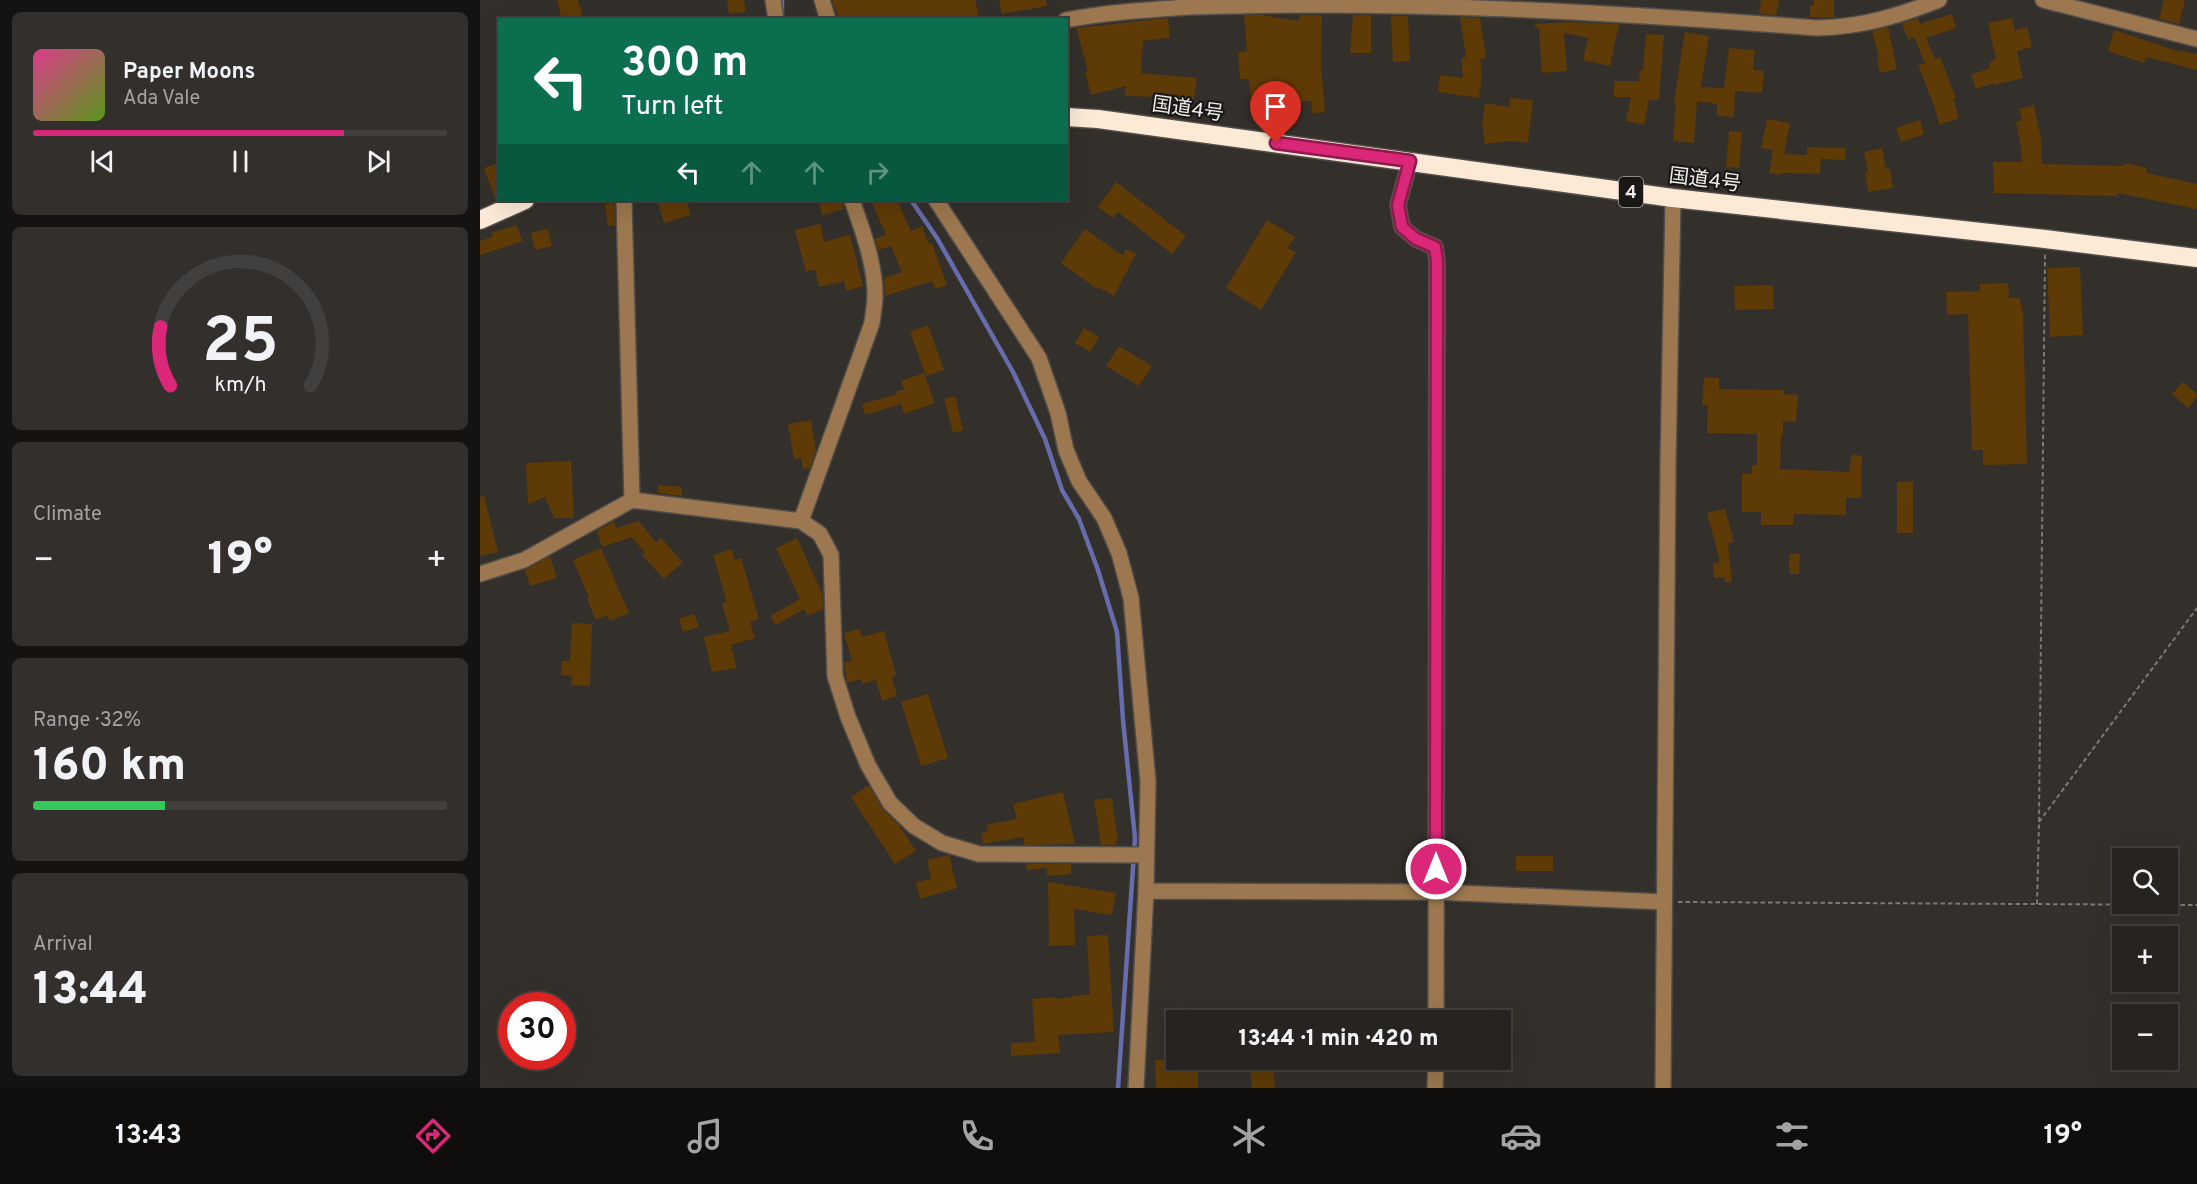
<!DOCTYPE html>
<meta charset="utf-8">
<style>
body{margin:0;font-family:Overpass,"Noto Sans JP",sans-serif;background:#322f2d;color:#f1f3f6;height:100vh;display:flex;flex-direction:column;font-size:22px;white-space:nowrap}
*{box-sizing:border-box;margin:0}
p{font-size:20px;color:#a4a4a5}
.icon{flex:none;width:33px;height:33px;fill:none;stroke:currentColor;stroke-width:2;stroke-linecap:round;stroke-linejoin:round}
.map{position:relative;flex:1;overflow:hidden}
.sheet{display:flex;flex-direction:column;gap:12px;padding:12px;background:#151312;width:480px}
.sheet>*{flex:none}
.guide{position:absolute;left:18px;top:18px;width:570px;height:183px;border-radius:0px;box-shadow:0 6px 24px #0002,0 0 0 2px #42403e;background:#0b6e4f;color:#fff;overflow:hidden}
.fabs{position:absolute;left:1632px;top:848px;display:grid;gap:12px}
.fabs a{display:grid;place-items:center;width:66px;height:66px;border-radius:0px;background:#262320;box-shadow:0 6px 24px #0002,0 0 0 2px #42403e;font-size:30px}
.speed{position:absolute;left:18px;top:992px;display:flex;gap:12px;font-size:30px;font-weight:700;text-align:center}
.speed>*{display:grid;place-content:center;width:78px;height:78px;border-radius:50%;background:#262320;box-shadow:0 6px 24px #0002,0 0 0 2px #42403e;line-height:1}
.speed .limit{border:9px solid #d22;background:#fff;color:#111}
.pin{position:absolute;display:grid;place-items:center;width:51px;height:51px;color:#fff;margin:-62px -26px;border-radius:50% 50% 50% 0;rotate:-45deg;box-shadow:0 0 6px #0007}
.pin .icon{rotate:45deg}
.me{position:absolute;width:66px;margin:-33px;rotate:0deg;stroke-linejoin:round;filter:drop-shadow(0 0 4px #0008)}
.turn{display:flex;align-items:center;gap:21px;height:126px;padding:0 24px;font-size:27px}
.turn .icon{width:78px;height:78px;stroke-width:2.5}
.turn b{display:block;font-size:42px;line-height:51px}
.lanes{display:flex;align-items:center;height:57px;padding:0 24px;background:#0003;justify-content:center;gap:30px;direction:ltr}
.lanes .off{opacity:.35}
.big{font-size:45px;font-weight:800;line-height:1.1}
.sheet .tile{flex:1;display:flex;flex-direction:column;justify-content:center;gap:9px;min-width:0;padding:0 21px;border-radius:9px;background:#322f2d}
.sheet .dial{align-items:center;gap:0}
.dial svg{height:156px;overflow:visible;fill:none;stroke:#42403e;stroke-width:7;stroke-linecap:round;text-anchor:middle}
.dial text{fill:#f1f3f6;stroke:none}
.song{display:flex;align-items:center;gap:18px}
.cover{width:72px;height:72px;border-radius:9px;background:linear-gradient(135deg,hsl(330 70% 55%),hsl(90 70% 35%))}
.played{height:6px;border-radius:3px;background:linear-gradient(90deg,#db2777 75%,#42403e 75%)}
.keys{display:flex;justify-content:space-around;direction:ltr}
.heat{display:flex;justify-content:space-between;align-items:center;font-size:33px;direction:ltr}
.charge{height:9px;border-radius:4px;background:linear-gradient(90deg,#34c759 32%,#42403e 0)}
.trip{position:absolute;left:686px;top:1010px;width:345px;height:60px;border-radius:0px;background:#262320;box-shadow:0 6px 24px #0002,0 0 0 2px #42403e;font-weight:800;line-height:60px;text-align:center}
.menu{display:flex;height:96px;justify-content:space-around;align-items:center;background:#0f0e0d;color:#a4a4a5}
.menu .icon{width:42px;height:42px}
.menu .active{color:#db2777}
.menu b{font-size:27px;color:#f1f3f6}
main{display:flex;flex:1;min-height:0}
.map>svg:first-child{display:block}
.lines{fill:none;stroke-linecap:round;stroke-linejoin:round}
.stream{stroke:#666cac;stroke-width:4.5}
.building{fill:#5e3a07}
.minor-casing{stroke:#514d49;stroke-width:18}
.highway-casing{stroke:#514d49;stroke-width:21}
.path{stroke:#7d7975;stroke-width:2;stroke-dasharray:4.5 3;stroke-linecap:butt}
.minor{stroke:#9c774f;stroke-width:15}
.highway{stroke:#fcead7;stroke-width:18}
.route-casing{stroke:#8e194d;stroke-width:15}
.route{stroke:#db2777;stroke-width:10}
.labels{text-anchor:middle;stroke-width:4.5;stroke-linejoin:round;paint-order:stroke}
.shield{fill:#1a1816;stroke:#afacaa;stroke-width:1.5}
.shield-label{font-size:18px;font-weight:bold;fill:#efece9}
.street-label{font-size:20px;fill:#efece9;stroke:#1a1816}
</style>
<main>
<section class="sheet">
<div class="tile">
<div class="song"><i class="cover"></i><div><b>Paper Moons</b><p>Ada Vale</p></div></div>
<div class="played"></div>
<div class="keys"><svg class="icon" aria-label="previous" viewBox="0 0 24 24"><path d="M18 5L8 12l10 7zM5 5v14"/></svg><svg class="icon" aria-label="pause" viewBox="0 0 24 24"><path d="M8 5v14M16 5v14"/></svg><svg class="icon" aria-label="next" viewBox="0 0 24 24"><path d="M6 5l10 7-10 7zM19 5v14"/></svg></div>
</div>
<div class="tile dial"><svg viewBox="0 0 100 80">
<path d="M14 69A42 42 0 1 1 86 69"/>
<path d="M14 69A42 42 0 0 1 9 39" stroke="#db2777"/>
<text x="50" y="56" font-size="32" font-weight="700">25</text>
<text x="50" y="72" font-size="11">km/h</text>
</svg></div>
<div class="tile"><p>Climate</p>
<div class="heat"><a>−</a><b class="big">19°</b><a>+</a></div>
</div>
<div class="tile"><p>Range · 32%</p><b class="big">160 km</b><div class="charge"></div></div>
<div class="tile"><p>Arrival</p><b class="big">13:44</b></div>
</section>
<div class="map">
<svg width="1717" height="1088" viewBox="0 0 1717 1088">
<rect width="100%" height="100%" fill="#332f2b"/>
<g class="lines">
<path class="stream" d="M 302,0 L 302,15
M 431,200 L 457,238 L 533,372 L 565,439 L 582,490 L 599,519 L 618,570 L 637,632 L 643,720 L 655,838 L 638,1088"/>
</g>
<path class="building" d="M 77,0 L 98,0 L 103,17 L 82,20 Z
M 247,0 L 264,0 L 266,12 L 249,14 Z
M 352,0 L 495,0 L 499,15 L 481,20 L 359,20 Z
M 519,0 L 566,0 L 567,6 L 522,14 Z
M 1281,0 L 1299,0 L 1296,15 L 1279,14 Z
M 1334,0 L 1354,0 L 1354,17 L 1330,17 L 1330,6 L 1334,6 Z
M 1684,0 L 1705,0 L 1699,24 L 1679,19 Z
M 1472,14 L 1476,28 L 1446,38 L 1455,59 L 1460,57 L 1476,98 L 1473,99 L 1479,118 L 1459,125 L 1455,108 L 1438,65 L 1445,63 L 1434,37 L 1428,40 L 1422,23 L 1438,18 L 1440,24 Z
M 764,15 L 781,15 L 819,21 L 819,15 L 842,15 L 841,66 L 845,112 L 832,113 L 831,101 L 771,105 L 769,79 L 760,79 L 758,52 L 767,51 Z
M 873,15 L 891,15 L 891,53 L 870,53 Z
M 911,16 L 928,16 L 930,61 L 913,62 Z
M 980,17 L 1000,18 L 1006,58 L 1000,59 L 1002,74 L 999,98 L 958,92 L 960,75 L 983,78 L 981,58 L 986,57 Z
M 688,18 L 690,38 L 662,41 L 664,49 L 662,49 L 661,73 L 717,78 L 713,104 L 679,101 L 679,97 L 645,96 L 646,86 L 611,95 L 605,72 L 608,71 L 596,28 Z
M 1532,18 L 1535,30 L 1547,27 L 1552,47 L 1537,51 L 1543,78 L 1514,85 L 1514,83 L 1496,89 L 1491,75 L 1510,68 L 1509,62 L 1516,60 L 1508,23 Z
M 1088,22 L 1139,24 L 1130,66 L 1103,60 L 1108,38 L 1084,33 L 1087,71 L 1062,73 L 1059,28 L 1055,27 L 1055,24 Z
M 1408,27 L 1417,69 L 1400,73 L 1397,59 L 1399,58 L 1392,31 Z
M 1634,30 L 1694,50 L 1717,54 L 1717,70 L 1666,57 L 1664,63 L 1628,51 Z
M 1205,32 L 1229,36 L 1221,87 L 1244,88 L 1249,48 L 1275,50 L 1273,70 L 1284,71 L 1282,93 L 1255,91 L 1254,117 L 1237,116 L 1237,104 L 1217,101 L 1214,143 L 1193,141 L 1196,102 L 1194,101 Z
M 1166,34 L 1184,35 L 1179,100 L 1169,100 L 1164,125 L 1146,121 L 1151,97 L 1134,97 L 1134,81 L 1159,81 L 1160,70 L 1163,70 Z
M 1030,98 L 1053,100 L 1048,143 L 1031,141 L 1005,144 L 1002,124 L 1005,103 L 1029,107 Z
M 1554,105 L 1561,139 L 1562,164 L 1645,166 L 1645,163 L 1667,168 L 1666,173 L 1717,184 L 1717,209 L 1638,193 L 1638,196 L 1514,193 L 1513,162 L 1542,162 L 1541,148 L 1536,122 L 1542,120 L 1539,109 Z
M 1287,119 L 1310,123 L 1304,154 L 1327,155 L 1327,147 L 1366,148 L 1365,160 L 1341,159 L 1340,174 L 1301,173 L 1300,175 L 1289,173 L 1293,150 L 1281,148 Z
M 1440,120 L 1444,134 L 1421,142 L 1416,128 Z
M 1249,131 L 1262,132 L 1259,168 L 1246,167 Z
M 1402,148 L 1406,169 L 1410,169 L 1413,188 L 1388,192 L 1385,173 L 1388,172 L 1384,152 Z
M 20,162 L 20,199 L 16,201 L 4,168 Z
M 636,182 L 706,236 L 692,254 L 638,212 L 633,218 L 618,207 Z
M 177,200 L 206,200 L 211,215 L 184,223 Z
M 338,200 L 362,200 L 364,209 L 342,215 Z
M 391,200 L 417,200 L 431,231 L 442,226 L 449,244 L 452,243 L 467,285 L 455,289 L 452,281 L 405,296 L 404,278 L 422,272 L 411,246 L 398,250 L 395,239 L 406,235 Z
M 134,203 L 135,225 L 128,226 L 125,204 Z
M 787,220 L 815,237 L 808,248 L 816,252 L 781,310 L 746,288 Z
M 340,224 L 344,242 L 370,235 L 383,286 L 366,291 L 364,281 L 339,287 L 335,269 L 326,272 L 315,230 Z
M 36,225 L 43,241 L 0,255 L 0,241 L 12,237 L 11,233 Z
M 68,229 L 72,246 L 55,250 L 51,233 Z
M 605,229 L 643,256 L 646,249 L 656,254 L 634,296 L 618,287 L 617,289 L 581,263 Z
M 1600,267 L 1603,335 L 1570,337 L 1567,268 Z
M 1528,283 L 1529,298 L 1539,298 L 1543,314 L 1547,464 L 1503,465 L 1503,450 L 1492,450 L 1488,314 L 1467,315 L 1466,292 L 1500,291 L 1500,284 Z
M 1293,285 L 1294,309 L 1255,310 L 1254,286 Z
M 448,325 L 464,370 L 446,376 L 430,332 Z
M 604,328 L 619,337 L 610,352 L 595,343 Z
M 639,346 L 672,366 L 659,386 L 626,366 Z
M 444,373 L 455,403 L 424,414 L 421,404 L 385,415 L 382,404 L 417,394 L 416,392 L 424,389 L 421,381 Z
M 1224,377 L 1239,378 L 1239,389 L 1304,390 L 1304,394 L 1318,395 L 1316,422 L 1303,421 L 1303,435 L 1301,435 L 1300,469 L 1369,472 L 1372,454 L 1382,456 L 1381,498 L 1366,498 L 1366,515 L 1314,514 L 1313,525 L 1281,525 L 1281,512 L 1262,512 L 1262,474 L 1272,474 L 1272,465 L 1277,465 L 1277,434 L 1227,433 L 1228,405 L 1222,405 Z
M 1703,382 L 1717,394 L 1717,397 L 1708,408 L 1692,394 Z
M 475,396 L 483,430 L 473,433 L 464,399 Z
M 331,420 L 336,450 L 330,468 L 323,469 L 321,458 L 314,459 L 308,424 Z
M 91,461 L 94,518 L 74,518 L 65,497 L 48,504 L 46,463 Z
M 1433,481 L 1433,533 L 1417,533 L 1417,482 Z
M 178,485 L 202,487 L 202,496 L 178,493 Z
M 4,496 L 18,552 L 0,556 L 0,497 Z
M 1245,509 L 1254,542 L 1248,543 L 1252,582 L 1246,583 L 1244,577 L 1234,578 L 1233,563 L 1240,562 L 1227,513 Z
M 134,521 L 136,528 L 159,521 L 176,543 L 181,538 L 203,562 L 184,579 L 162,555 L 165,553 L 152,537 L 122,547 L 117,531 Z
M 317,538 L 342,593 L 343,609 L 328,616 L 324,609 L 296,625 L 290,616 L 320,599 L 296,548 Z
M 121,548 L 149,613 L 130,621 L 128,615 L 116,620 L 107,599 L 109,598 L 93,560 Z
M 252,549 L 255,560 L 261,558 L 279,619 L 270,622 L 275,638 L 251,645 L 257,668 L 232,672 L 224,637 L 250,631 L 242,603 L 247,602 L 233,555 Z
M 1309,554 L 1320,554 L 1319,574 L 1309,574 Z
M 70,556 L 77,578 L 50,586 L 45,570 Z
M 214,614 L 219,627 L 203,632 L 199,619 Z
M 92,623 L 112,624 L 110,686 L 91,685 L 92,676 L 81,675 L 82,661 L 90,661 Z
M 380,629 L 382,637 L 404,631 L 416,675 L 412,676 L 417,696 L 402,701 L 396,680 L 382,684 L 381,679 L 367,683 L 364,663 L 372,661 L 364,633 Z
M 448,694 L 468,758 L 441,766 L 421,702 Z
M 389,785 L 402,808 L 419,825 L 436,851 L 415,864 L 371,797 Z
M 583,792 L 595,844 L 544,845 L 544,837 L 503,844 L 501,833 L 508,832 L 506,825 L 537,819 L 533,804 Z
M 632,798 L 638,841 L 635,842 L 636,845 L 621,845 L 614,800 Z
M 469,855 L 477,888 L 440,899 L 436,882 L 451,879 L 447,860 Z
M 1036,856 L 1073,856 L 1073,871 L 1036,871 Z
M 546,864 L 591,864 L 591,874 L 567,876 L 567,868 L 547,870 Z
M 568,882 L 636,893 L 632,915 L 594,909 L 595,945 L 569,946 Z
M 628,935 L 634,1032 L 578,1035 L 580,1053 L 531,1056 L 531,1043 L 555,1042 L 552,999 L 576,997 L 576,999 L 610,994 L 607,936 Z
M 769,1059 L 793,1059 L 795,1088 L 772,1088 Z
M 675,1060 L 718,1060 L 718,1088 L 676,1088 Z"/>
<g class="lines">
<g class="minor-casing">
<path id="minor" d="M 293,0 L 296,20
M 342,0 L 348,20
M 1563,0 L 1717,39
M 586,20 C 627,12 667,10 708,7 C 917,0 1129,12 1337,28 C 1382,27 1418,16 1459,0
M 930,161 L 918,205 L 922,227 L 936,239 L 955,247 L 957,261 L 956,1020
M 144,200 L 152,500
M 456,200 L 559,358 L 578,413 L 586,450 L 599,481 L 624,518 L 639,553 L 651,598 L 668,781 L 666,891 L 656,1088
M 321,521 L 392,323 C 393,314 395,305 395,295 C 395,263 382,229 372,200
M 0,574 L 44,560 L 152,500 L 321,521 L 340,534 L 351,555 L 355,676 L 368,717 L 388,765 L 410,803 L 434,826 L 462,843 L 499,854 L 666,855
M 666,891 L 956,892 L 1184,902
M 955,1088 L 956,1059
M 1183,1088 L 1188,464 L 1193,198"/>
</g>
<g class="highway-casing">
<path id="highway" d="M 586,117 L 618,119 L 1193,198 L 1565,239 L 1717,258
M 0,220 L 45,200"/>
</g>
<path class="path" d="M 1559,822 L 1717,608
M 1198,902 L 1717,905
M 1557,904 L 1559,822 L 1565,254"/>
<use href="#minor" class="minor"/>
<use href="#highway" class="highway"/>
</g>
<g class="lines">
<g class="route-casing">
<path id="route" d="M 796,143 L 930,161 L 918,205 L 922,227 L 936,239 L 955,247 L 957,261 L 956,869"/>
</g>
<use href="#route" class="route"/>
</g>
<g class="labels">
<rect class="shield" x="1139" y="177" width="24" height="30" rx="4.5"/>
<g class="shield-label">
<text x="1151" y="198">4</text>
</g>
<g class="street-label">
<text transform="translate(708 108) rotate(8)" y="7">国道4号</text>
<text transform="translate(1225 179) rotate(7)" y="7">国道4号</text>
</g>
</g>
</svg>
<div class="fabs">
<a><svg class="icon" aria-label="search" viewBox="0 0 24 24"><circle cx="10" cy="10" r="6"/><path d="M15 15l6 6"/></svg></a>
<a>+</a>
<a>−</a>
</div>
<div class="speed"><div class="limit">30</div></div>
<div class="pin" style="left:796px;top:143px;background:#d93025"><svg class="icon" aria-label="arrive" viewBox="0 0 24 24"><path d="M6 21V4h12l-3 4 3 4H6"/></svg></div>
<svg class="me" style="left:956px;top:869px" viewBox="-20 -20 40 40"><circle r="17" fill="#db2777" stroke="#fff" stroke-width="3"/><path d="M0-11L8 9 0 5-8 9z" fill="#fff"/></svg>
<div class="trip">13:44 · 1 min · 420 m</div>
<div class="guide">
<div class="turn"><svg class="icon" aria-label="left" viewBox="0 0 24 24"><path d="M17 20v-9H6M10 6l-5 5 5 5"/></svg><div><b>300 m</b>Turn left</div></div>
<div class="lanes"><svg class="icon" aria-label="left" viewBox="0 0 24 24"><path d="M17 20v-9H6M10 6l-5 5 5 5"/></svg><svg class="icon off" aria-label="ahead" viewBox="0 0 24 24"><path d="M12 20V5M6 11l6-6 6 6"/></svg><svg class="icon off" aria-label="ahead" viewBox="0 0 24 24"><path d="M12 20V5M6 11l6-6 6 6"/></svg><svg class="icon off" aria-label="right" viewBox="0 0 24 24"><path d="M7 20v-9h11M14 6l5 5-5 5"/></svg></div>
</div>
</div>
</main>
<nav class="menu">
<b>13:43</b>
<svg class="icon active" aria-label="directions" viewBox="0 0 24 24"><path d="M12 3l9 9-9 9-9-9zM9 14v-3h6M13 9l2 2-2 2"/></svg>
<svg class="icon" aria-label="music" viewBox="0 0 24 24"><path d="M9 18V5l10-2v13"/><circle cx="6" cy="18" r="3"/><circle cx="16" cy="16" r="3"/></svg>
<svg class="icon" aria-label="phone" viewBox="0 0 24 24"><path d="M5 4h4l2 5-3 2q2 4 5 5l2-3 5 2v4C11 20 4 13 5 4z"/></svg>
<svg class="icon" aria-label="climate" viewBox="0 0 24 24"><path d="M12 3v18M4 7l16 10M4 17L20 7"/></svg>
<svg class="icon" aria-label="car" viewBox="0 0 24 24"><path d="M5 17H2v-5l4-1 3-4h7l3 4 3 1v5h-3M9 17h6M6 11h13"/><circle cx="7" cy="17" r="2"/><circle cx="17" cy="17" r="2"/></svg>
<svg class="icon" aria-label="filters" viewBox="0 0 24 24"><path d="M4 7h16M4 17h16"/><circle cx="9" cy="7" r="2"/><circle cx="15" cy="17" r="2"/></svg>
<b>19°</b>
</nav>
